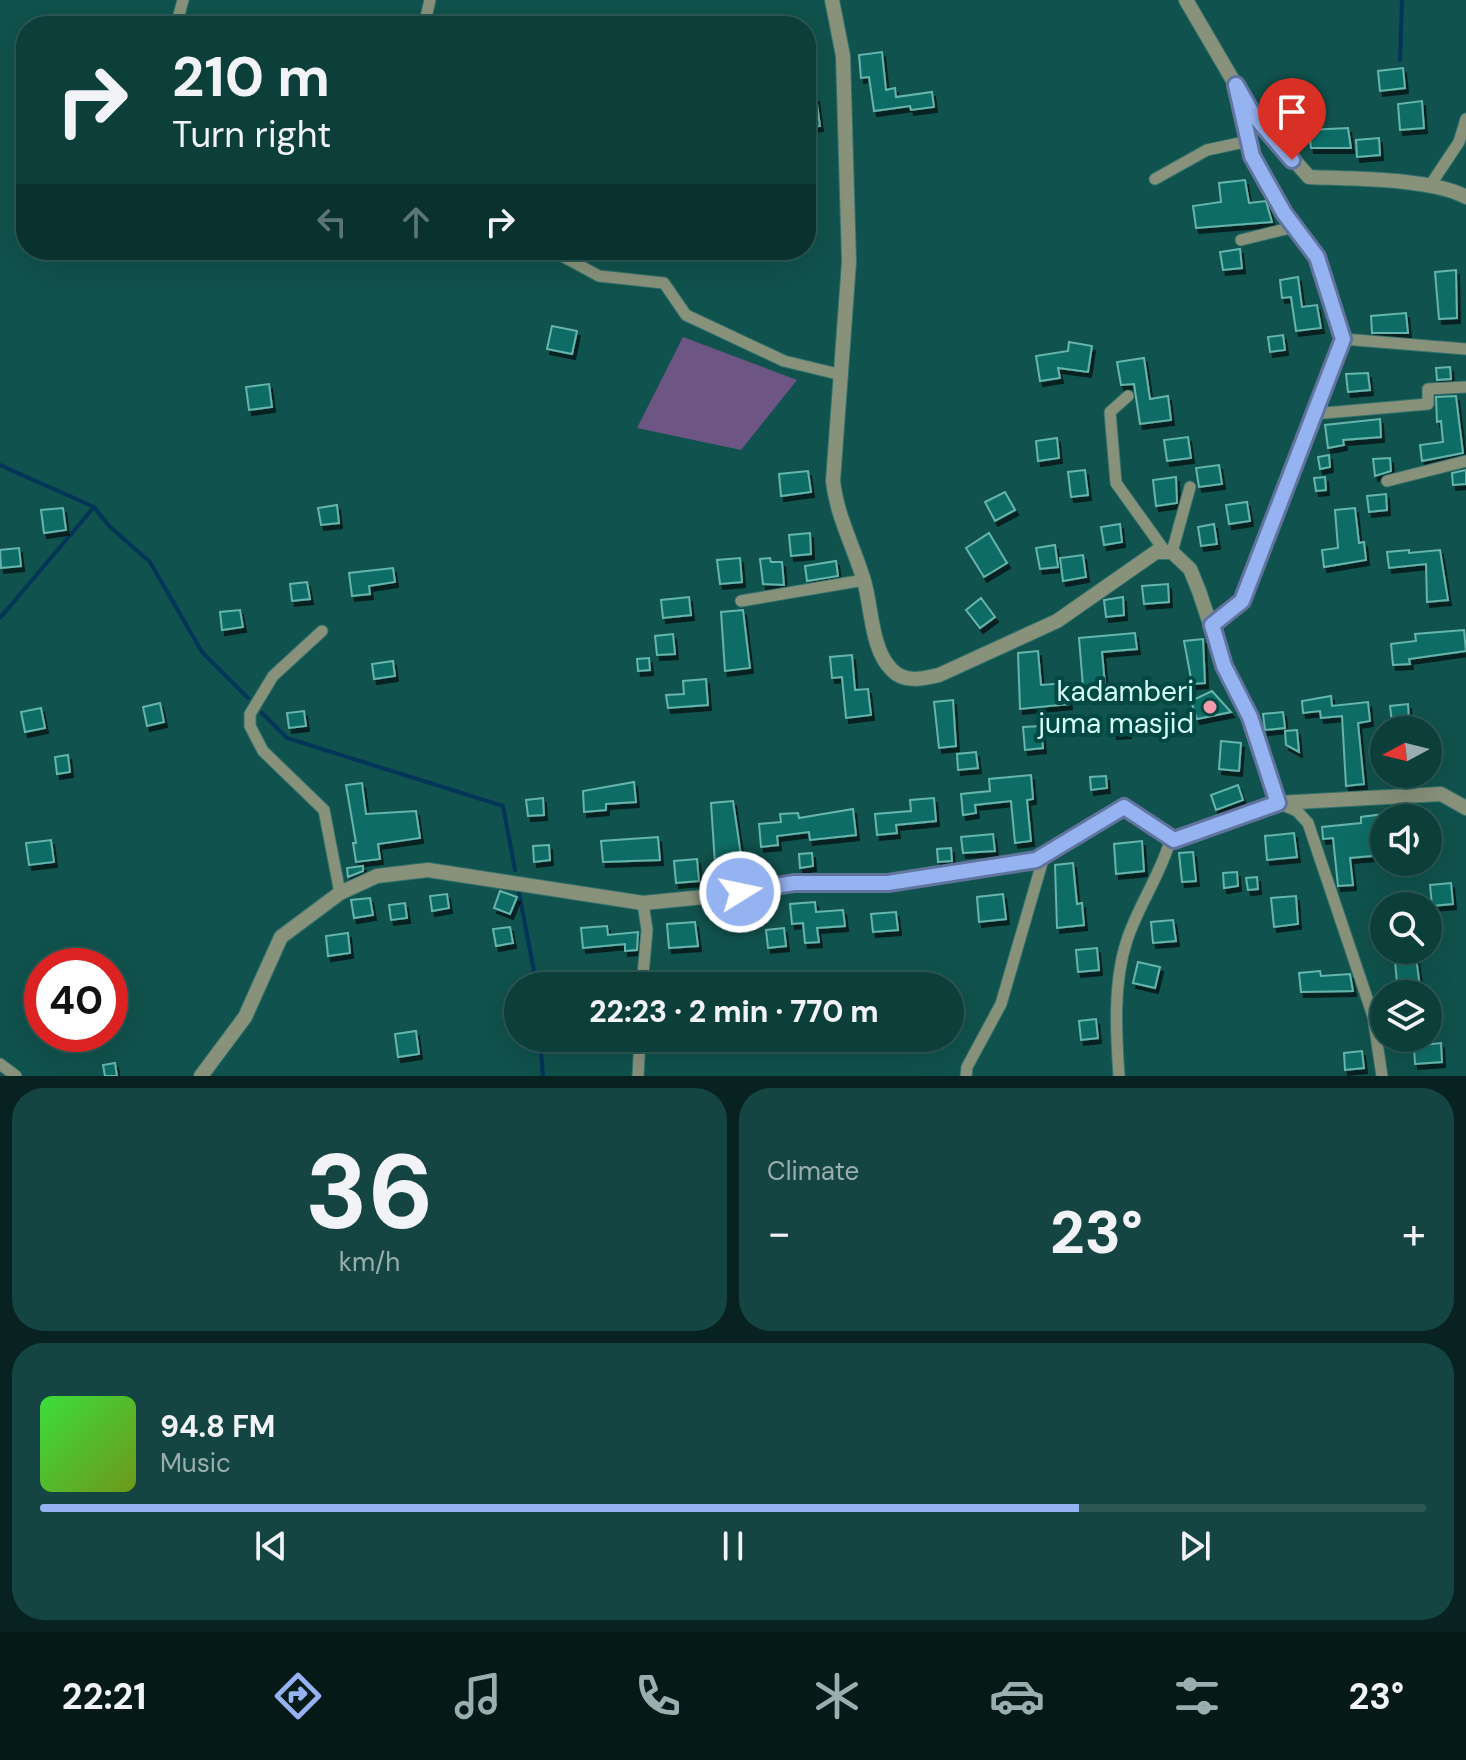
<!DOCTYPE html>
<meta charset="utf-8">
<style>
body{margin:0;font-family:"DM Sans",sans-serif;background:#154542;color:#f1f3f6;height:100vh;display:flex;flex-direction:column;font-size:30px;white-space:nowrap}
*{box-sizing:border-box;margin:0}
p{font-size:26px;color:#9aaeaf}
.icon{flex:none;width:44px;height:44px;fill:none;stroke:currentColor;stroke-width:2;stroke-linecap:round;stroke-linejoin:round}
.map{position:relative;height:1076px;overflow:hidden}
.side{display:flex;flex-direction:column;gap:12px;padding:12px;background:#072220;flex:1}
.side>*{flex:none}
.hud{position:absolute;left:16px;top:16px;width:800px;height:244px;border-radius:32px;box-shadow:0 8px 32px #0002,0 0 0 2px #2c5754;background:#0c3e3a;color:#f1f3f6;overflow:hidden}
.needle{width:52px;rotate:263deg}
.buttons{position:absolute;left:1370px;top:716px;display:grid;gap:16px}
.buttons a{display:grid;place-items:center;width:72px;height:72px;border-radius:50%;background:#0c3e3a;box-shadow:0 8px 32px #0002,0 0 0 2px #2c5754;font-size:40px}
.speed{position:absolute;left:24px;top:948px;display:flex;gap:16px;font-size:40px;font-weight:700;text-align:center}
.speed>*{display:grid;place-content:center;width:104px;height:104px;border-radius:50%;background:#0c3e3a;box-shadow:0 8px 32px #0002,0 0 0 2px #2c5754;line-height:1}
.speed .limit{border:12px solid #d22;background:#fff;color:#111}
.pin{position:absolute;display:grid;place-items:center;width:68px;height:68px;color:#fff;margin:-82px -34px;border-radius:50% 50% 50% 0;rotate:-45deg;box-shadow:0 0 8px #0007}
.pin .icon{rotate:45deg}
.me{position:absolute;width:88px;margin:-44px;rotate:80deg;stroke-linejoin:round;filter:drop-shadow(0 0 6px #0008)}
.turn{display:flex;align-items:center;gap:28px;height:168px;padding:0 24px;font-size:36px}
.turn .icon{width:104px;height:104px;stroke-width:2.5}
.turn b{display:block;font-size:56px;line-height:68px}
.lanes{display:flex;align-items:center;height:76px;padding:0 24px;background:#0003;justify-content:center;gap:40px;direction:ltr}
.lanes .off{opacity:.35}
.big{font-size:60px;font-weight:800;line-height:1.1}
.side .widget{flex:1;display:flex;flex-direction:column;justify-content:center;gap:12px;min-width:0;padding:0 28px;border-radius:32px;background:#154542}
.side .dial{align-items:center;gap:0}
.dial b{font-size:104px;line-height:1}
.song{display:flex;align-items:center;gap:24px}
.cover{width:96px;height:96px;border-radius:12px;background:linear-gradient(135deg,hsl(120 70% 55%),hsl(80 70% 35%))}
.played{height:8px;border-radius:4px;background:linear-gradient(90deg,#95b2f1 75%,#2c5754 75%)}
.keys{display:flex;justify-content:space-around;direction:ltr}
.heat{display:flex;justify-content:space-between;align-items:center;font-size:44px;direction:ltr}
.side .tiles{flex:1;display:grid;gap:12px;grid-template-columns:1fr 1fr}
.widget:last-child{grid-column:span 2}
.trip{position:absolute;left:504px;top:972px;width:460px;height:80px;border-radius:40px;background:#0c3e3a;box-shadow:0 8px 32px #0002,0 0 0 2px #2c5754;font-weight:800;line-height:80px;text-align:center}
.tabs{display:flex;height:128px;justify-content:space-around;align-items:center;background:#051917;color:#9aaeaf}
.tabs .icon{width:56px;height:56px}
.tabs .on{color:#95b2f1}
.tabs b{font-size:36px;color:#f1f3f6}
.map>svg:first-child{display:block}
.green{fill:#6d5584}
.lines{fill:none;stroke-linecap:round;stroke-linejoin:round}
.stream{stroke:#033559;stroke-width:4}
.building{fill:#116d66;stroke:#65b5ac;stroke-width:2;filter:url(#shadow)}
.minor-casing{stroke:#34716c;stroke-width:13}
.tertiary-casing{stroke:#34716c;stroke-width:16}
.minor{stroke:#88927b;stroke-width:11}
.tertiary{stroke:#88927b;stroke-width:14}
.route-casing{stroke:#61749d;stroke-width:20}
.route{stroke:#95b2f1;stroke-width:14}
.poi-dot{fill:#f39aac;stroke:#004842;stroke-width:3}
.labels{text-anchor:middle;stroke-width:8;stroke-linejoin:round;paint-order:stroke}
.poi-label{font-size:28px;fill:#d6fcf7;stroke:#004842;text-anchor:end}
</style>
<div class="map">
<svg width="1466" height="1076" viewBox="0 0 1466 1076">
<defs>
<filter id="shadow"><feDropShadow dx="3" dy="5" stdDeviation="0" flood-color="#0009"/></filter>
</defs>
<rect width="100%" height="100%" fill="#10524d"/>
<path class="green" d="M 683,337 L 797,380 L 741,450 L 637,428 Z"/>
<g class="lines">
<path class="stream" d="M 1400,60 L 1402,0
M 0,465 L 94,507
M 0,618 L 94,507 L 109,526 L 150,562 L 202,652 L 248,698
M 262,713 L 287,738 L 503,806 L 515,870
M 519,893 L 537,986
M 540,1038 L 543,1076"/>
</g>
<path class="building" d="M 123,15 L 151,23 L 151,26 L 120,26 Z
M 882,52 L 886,90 L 895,88 L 896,97 L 932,92 L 934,107 L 911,110 L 910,106 L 874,111 L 869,77 L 861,78 L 859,55 Z
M 1403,68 L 1405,88 L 1380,91 L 1378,71 Z
M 816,97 L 820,126 L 806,128 L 806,99 Z
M 1422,101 L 1424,128 L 1400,130 L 1398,104 Z
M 1348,128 L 1351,148 L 1311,148 L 1309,130 Z
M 1379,138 L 1380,155 L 1357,157 L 1356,140 Z
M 1245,180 L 1249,203 L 1266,201 L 1272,222 L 1196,228 L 1193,206 L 1221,202 L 1219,183 Z
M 1240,249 L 1242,268 L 1223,270 L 1220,252 Z
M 1456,270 L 1457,318 L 1439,319 L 1435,272 Z
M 1298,277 L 1302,307 L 1317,305 L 1321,328 L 1296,331 L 1291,297 L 1282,298 L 1280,280 Z
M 1406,313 L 1408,333 L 1372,333 L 1371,316 Z
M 552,326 L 577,331 L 572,354 L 547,349 Z
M 1283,335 L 1285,350 L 1270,352 L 1268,337 Z
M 1069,342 L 1092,346 L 1088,372 L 1058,368 L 1060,378 L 1040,381 L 1036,356 L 1068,351 Z
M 1144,358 L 1150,399 L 1168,396 L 1171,420 L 1140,424 L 1134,384 L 1121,385 L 1117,362 Z
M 1450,367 L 1451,379 L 1437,380 L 1436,368 Z
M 1368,373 L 1370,390 L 1348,392 L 1346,374 Z
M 269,384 L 272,407 L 249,410 L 246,387 Z
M 1456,396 L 1463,453 L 1422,461 L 1420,445 L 1443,442 L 1441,421 L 1437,422 L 1436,397 Z
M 1380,419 L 1381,437 L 1343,440 L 1344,445 L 1328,448 L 1325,425 Z
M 1188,437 L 1191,458 L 1167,461 L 1164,440 Z
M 1057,438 L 1059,458 L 1038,461 L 1036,441 Z
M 1329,455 L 1330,467 L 1320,469 L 1318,457 Z
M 1390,458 L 1391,471 L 1375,476 L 1373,459 Z
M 1219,465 L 1222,484 L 1199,487 L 1196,468 Z
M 1085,470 L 1088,495 L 1071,497 L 1068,472 Z
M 1466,470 L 1466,484 L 1453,485 L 1452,473 Z
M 808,471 L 811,492 L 781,496 L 779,474 Z
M 1176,477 L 1177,503 L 1156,506 L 1153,480 Z
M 1325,477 L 1326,490 L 1316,491 L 1314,478 Z
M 1005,492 L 1015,510 L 995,521 L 985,502 Z
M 1386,494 L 1387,510 L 1369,512 L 1367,496 Z
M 1247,502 L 1250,521 L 1229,524 L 1226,505 Z
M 337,505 L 339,523 L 321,525 L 318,508 Z
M 63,508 L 66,530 L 44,533 L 41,510 Z
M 1355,508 L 1359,543 L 1364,542 L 1366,560 L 1324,567 L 1322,550 L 1338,548 L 1335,510 Z
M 1120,524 L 1122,542 L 1104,545 L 1101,527 Z
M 1214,524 L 1217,544 L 1201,546 L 1198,527 Z
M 810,533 L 811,554 L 791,556 L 789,535 Z
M 989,533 L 1007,563 L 984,577 L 966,548 Z
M 1055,545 L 1058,567 L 1040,569 L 1036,548 Z
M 19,548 L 21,566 L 1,568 L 0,550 Z
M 1409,550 L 1409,553 L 1440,550 L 1448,600 L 1427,602 L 1426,564 L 1389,568 L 1387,552 Z
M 1083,555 L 1086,577 L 1063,581 L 1060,558 Z
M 740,558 L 742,582 L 720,584 L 717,560 Z
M 770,558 L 771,562 L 782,562 L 784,585 L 763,584 L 760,559 Z
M 836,561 L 838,576 L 807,581 L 805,566 Z
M 393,568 L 395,582 L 369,586 L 370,594 L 352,596 L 349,573 Z
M 307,582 L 310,599 L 292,601 L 290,584 Z
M 1168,584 L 1169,602 L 1144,604 L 1142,586 Z
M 689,597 L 691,615 L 663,618 L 661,600 Z
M 1123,597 L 1124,615 L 1106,617 L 1104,600 Z
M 981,598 L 995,617 L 980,628 L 966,610 Z
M 240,610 L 243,627 L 222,630 L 220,612 Z
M 743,610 L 750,668 L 725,671 L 721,612 Z
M 1464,630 L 1466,651 L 1409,659 L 1410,664 L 1393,665 L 1391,644 L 1416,641 L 1415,634 Z
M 1135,633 L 1137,649 L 1102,652 L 1105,685 L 1083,687 L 1079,638 Z
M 673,634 L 675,654 L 657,655 L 655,636 Z
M 1203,639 L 1205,683 L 1192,684 L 1184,641 Z
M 1038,651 L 1041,685 L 1067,683 L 1069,704 L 1020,709 L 1018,653 Z
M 852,655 L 855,690 L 868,689 L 871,715 L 846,718 L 842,677 L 832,678 L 830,657 Z
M 649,658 L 650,670 L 638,671 L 637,659 Z
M 393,661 L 395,676 L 374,679 L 372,664 Z
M 706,679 L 708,705 L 668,708 L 666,695 L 684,694 L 683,681 Z
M 1212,691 L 1231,712 L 1197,719 L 1191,701 Z
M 1331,696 L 1332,706 L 1368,702 L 1370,721 L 1358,723 L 1364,784 L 1346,786 L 1342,716 L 1321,718 L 1320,711 L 1303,713 L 1302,701 Z
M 953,700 L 956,746 L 939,748 L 934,702 Z
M 160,703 L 164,722 L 147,726 L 143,707 Z
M 1408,704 L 1409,721 L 1392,723 L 1390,706 Z
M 41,708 L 45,728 L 25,732 L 21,712 Z
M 304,711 L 306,726 L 289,728 L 287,713 Z
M 1283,712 L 1285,728 L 1265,730 L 1263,714 Z
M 1126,716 L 1128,733 L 1114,734 L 1113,717 Z
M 1041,726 L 1043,748 L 1025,750 L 1023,727 Z
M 1297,730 L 1299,752 L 1286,745 L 1285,731 Z
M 1221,741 L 1241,743 L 1239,771 L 1219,769 Z
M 976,752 L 978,768 L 958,770 L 957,754 Z
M 68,755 L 70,772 L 57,774 L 55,757 Z
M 1031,775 L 1033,799 L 1027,800 L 1031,841 L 1015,843 L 1011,801 L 975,805 L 976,813 L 963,815 L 961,794 L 990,791 L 989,779 Z
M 1106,776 L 1107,788 L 1091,790 L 1090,777 Z
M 634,782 L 636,802 L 606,804 L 606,810 L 584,812 L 583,791 Z
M 362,783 L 366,814 L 416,811 L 420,838 L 378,844 L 380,859 L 356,862 L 353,843 L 356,843 L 346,785 Z
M 1238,785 L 1243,800 L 1216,810 L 1211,795 Z
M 543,798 L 544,815 L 528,816 L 526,800 Z
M 934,798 L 936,821 L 896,825 L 897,833 L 877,835 L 875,814 L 911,811 L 910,800 Z
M 733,801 L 742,862 L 715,864 L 711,803 Z
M 853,809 L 856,835 L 810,840 L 809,832 L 777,836 L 778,845 L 761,847 L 759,824 L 781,822 L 780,814 L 798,813 L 799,818 Z
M 1384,814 L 1384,855 L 1350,858 L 1353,885 L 1338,886 L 1333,838 L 1323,839 L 1322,827 L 1361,823 L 1361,817 Z
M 1294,833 L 1297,857 L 1267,860 L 1265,836 Z
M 993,834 L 995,851 L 963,853 L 961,837 Z
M 658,837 L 660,860 L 603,862 L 601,841 Z
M 51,840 L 54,862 L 29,865 L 26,843 Z
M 1142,841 L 1144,871 L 1116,874 L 1114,844 Z
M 549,845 L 550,860 L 534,862 L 533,846 Z
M 951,848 L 952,861 L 938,862 L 937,849 Z
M 1193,852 L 1196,881 L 1182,882 L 1179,853 Z
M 812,853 L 813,866 L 800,868 L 799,854 Z
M 697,859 L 699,881 L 676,883 L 674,861 Z
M 1073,863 L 1077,904 L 1082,903 L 1084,925 L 1057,928 L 1055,865 Z
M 363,866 L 363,871 L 348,877 L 347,868 Z
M 1237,872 L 1238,886 L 1224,888 L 1223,873 Z
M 1257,877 L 1258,889 L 1248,890 L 1246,878 Z
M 1451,883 L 1453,904 L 1432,906 L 1430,885 Z
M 500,891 L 517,897 L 510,914 L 494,908 Z
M 447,894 L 449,908 L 432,911 L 430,896 Z
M 1003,894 L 1006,919 L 979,922 L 977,897 Z
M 1296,896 L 1298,924 L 1274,927 L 1271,898 Z
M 370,898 L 373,915 L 354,918 L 351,900 Z
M 815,902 L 816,912 L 843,910 L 845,926 L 817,928 L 819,942 L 805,943 L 803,923 L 792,924 L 790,904 Z
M 405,903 L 407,918 L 391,920 L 389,905 Z
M 896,912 L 898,930 L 873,932 L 871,914 Z
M 1173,920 L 1176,941 L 1153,943 L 1151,922 Z
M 695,922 L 698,946 L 669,948 L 667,924 Z
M 607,926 L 608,935 L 638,932 L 637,950 L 625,951 L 625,944 L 583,948 L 581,928 Z
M 510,927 L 513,943 L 496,946 L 493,929 Z
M 784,928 L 786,946 L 768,948 L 766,930 Z
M 348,933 L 350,953 L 328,956 L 326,936 Z
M 1097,948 L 1099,970 L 1078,972 L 1076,950 Z
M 1394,950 L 1415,950 L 1421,994 L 1398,994 Z
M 1138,962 L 1160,967 L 1155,988 L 1133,983 Z
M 1320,971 L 1321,976 L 1350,974 L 1353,991 L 1301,992 L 1299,973 Z
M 1096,1019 L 1098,1038 L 1081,1040 L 1079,1021 Z
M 416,1031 L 419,1054 L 398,1057 L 395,1034 Z
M 1441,1043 L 1442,1062 L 1415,1064 L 1414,1046 Z
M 1362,1051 L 1364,1068 L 1345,1070 L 1344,1053 Z
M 115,1063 L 117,1076 L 105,1076 L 103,1065 Z"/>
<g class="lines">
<g class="minor-casing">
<path id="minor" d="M 176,26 L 183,0
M 424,26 L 430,0
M 1155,179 L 1207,150 L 1249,141
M 1429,187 L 1459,142 L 1466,119
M 1241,240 L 1294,227
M 551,250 L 599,276 L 664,283 L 686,315 L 784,361 L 842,375
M 1343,339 L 1466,349
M 1128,396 L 1110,412 L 1116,483 L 1164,550
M 1313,414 L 1428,404 L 1428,389 L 1466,387
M 1387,481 L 1466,461
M 1172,552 L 1190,487
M 741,601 L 864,580
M 322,631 L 273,676 L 250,714 L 250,726 L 263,751 L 324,810 L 340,893
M 1280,804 L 1297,811 L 1308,823 L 1373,1016 L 1382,1076
M 642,986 L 647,930 L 643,903
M 0,1064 L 16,1076
M 638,1076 L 640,1038
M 966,1076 L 967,1067 L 1001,1004 L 1044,856
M 1119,1076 C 1116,1033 1113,982 1127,940 C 1139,904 1161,874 1171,838"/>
</g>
<g class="tertiary-casing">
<path id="tertiary" d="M 832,0 L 843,56 L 849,262 L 833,481 C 837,517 854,547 864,581 C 872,608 871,650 892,670 C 904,683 923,679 939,675 L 1057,621 L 1156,552 L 1172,552 L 1190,569 L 1199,591 L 1224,666 L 1250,717 L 1278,803
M 1186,0 L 1252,113 L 1309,177 C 1350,179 1432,178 1466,197
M 1212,625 L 1242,601 L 1343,339 L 1317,257 L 1284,213 L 1252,156 L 1236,85
M 201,1076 L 245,1017 L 281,937 L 340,893 L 377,876 L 428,870 L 643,903 L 714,896 L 794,883 L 888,883 L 1036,860 L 1124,807 L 1174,840 L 1278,803 L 1441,794 L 1466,808"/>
</g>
<use href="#minor" class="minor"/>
<use href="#tertiary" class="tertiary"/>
</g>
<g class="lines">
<g class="route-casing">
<path id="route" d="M 740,892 L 794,883 L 888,883 L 1036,860 L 1124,807 L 1174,840 L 1278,803 L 1250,717 L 1224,666 L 1212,625 L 1242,601 L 1343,339 L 1317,257 L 1284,213 L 1252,156 L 1236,85 L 1252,113 L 1292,160"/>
</g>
<use href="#route" class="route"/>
</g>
<circle class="poi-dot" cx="1210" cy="707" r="8"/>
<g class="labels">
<g class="poi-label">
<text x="1194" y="701">kadamberi<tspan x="1194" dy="32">juma masjid</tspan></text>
</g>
</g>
</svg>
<div class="buttons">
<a><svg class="needle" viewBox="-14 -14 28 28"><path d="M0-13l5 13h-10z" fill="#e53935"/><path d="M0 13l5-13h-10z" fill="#9aaeaf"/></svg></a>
<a><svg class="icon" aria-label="sound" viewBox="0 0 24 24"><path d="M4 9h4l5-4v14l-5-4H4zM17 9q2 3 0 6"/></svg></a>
<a><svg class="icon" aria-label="search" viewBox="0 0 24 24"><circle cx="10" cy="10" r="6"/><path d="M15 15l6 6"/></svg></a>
<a><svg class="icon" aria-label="layers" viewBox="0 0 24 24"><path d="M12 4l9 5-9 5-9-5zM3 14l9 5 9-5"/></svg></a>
</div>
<div class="speed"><div class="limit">40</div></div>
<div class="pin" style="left:1292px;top:160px;background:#d93025"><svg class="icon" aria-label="arrive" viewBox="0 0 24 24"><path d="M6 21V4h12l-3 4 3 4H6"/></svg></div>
<svg class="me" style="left:740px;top:892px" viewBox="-20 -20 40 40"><circle r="17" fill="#95b2f1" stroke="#fff" stroke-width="3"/><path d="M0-11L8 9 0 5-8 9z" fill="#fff"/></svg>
<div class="trip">22:23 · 2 min · 770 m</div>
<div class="hud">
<div class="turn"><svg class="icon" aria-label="right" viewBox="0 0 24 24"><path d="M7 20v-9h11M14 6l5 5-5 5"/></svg><div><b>210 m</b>Turn right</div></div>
<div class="lanes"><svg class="icon off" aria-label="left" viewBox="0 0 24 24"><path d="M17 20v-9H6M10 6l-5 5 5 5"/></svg><svg class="icon off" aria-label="ahead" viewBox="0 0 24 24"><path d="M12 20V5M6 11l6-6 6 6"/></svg><svg class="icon" aria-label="right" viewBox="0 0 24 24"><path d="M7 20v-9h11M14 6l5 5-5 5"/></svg></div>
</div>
</div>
<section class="side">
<div class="tiles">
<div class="widget dial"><b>36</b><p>km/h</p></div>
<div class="widget"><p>Climate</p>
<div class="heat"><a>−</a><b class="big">23°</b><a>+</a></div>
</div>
<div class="widget">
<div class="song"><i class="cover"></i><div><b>94.8 FM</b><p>Music</p></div></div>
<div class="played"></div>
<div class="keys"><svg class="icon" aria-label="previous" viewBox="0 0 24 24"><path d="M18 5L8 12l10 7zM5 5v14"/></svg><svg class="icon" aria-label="pause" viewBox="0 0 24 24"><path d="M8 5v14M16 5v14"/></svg><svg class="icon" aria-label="next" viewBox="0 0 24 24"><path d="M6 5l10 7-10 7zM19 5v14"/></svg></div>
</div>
</div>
</section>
<nav class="tabs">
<b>22:21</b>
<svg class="icon on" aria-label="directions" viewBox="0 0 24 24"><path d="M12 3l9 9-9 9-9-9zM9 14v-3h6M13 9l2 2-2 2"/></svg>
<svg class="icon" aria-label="music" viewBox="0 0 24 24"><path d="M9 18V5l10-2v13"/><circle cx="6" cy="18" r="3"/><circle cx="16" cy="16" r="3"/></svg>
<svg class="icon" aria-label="phone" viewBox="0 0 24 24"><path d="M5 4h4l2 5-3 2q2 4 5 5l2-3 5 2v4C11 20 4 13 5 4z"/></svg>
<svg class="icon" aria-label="climate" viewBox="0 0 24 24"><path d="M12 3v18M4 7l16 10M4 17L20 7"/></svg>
<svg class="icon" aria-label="car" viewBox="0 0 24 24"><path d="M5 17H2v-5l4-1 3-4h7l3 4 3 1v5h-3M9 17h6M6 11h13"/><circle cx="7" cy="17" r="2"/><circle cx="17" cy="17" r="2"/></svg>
<svg class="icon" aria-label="filters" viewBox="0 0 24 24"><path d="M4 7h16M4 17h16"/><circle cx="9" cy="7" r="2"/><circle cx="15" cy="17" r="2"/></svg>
<b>23°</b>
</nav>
